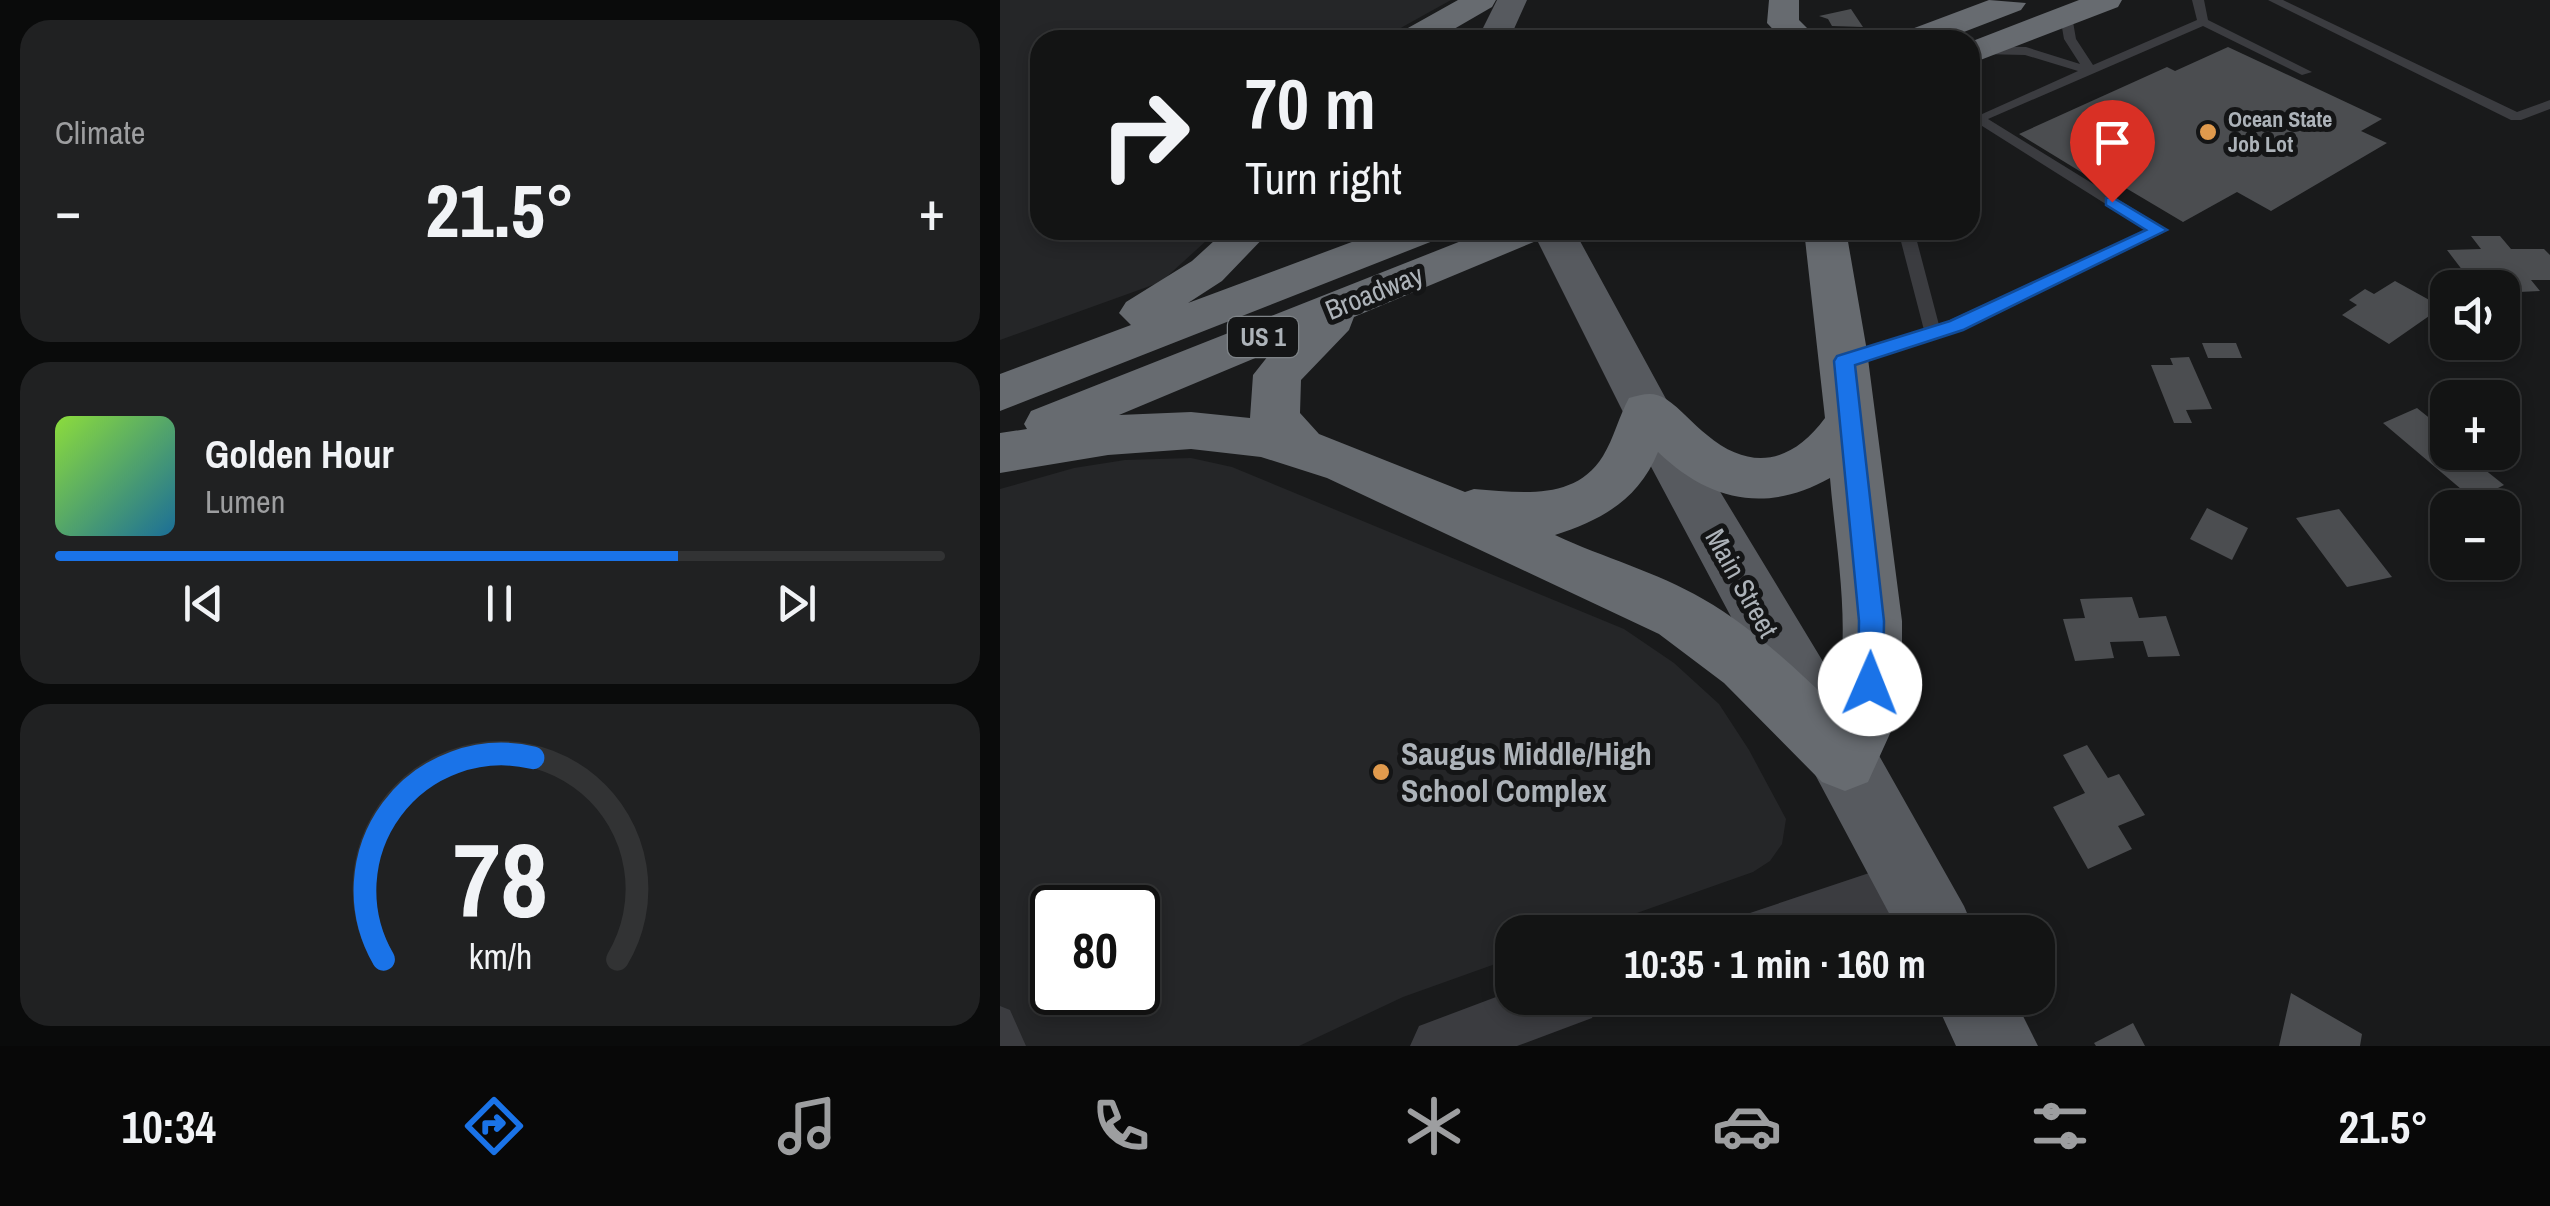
<!DOCTYPE html>
<meta charset="utf-8">
<style>
body{margin:0;font-family:"Archivo Narrow",sans-serif;background:#202122;color:#f1f3f6;height:100vh;display:flex;flex-direction:column;font-size:38px;white-space:nowrap}
*{box-sizing:border-box;margin:0}
p{font-size:32px;color:#9d9ea0}
.icon{flex:none;width:55px;height:55px;fill:none;stroke:currentColor;stroke-width:2;stroke-linecap:round;stroke-linejoin:round}
.map{position:relative;flex:1;overflow:hidden}
.panel{display:flex;flex-direction:column;gap:20px;padding:20px;background:#0a0b0b;width:1000px}
.panel>*{flex:none}
.hud{position:absolute;left:30px;top:30px;width:950px;height:210px;border-radius:30px;box-shadow:0 5px 15px #0003,0 0 0 2px #323334;background:#131414;color:#f1f3f6;overflow:hidden}
.buttons{position:absolute;left:1430px;top:270px;display:grid;gap:20px}
.buttons a{display:grid;place-items:center;width:90px;height:90px;border-radius:20px;background:#131414;box-shadow:0 5px 15px #0003,0 0 0 2px #323334;font-size:50px}
.speed{position:absolute;left:30px;top:885px;display:flex;gap:20px;font-size:50px;font-weight:700;text-align:center}
.speed>*{display:grid;place-content:center;width:130px;height:130px;border-radius:50%;background:#131414;box-shadow:0 5px 15px #0003,0 0 0 2px #323334;line-height:1}
.speed .limit{border:5px solid #111;border-radius:15px;background:#fff;color:#111}
.pin{position:absolute;display:grid;place-items:center;width:85px;height:85px;color:#fff;margin:-102px -42px;border-radius:50% 50% 50% 0;rotate:-45deg;box-shadow:0 0 10px #0007}
.pin .icon{rotate:45deg}
.me{position:absolute;width:110px;margin:-55px;rotate:1deg;stroke-linejoin:round;filter:drop-shadow(0 0 8px #0008)}
.turn{display:flex;align-items:center;gap:35px;height:210px;padding:0 50px;font-size:45px}
.turn .icon{width:130px;height:130px;stroke-width:2.5}
.turn b{display:block;font-size:70px;line-height:85px}
.big{font-size:75px;font-weight:800;line-height:1.1}
.panel .widget{flex:1;display:flex;flex-direction:column;justify-content:center;gap:15px;min-width:0;padding:0 35px;border-radius:30px;background:#202122}
.panel .dial{align-items:center;gap:0}
.dial svg{height:260px;overflow:visible;fill:none;stroke:#323334;stroke-width:7;stroke-linecap:round;text-anchor:middle}
.dial text{fill:#f1f3f6;stroke:none}
.song{display:flex;align-items:center;gap:30px}
.cover{width:120px;height:120px;border-radius:15px;background:linear-gradient(135deg,hsl(90 70% 55%),hsl(200 70% 35%))}
.played{height:10px;border-radius:5px;background:linear-gradient(90deg,#1a73e8 70%,#323334 70%)}
.keys{display:flex;justify-content:space-around;direction:ltr}
.heat{display:flex;justify-content:space-between;align-items:center;font-size:55px;direction:ltr}
.trip{position:absolute;left:495px;top:915px;width:560px;height:100px;border-radius:30px;background:#131414;box-shadow:0 5px 15px #0003,0 0 0 2px #323334;font-weight:800;line-height:100px;text-align:center}
.tabs{display:flex;height:160px;justify-content:space-around;align-items:center;background:#080808;color:#9d9ea0}
.tabs .icon{width:70px;height:70px}
.tabs .active{color:#1a73e8}
.tabs b{font-size:45px;color:#f1f3f6}
main{display:flex;flex:1;min-height:0}
.map>svg:first-child{display:block}
.built{fill:#252628;fill-rule:evenodd}
.building{fill:#4b4d50}
.lines{fill:none;stroke-linecap:round;stroke-linejoin:round}
.lane{fill:#3b3c40;fill-rule:evenodd}
.street{fill:#3b3c40;fill-rule:evenodd}
.primary{fill:#575a5f;fill-rule:evenodd}
.highway{fill:#676b70;fill-rule:evenodd}
.route{fill:#1a73e8;stroke:#114b97;stroke-width:2.5}
.poi-dot{fill:#e09a4d;stroke:#141516;stroke-width:4}
.labels{text-anchor:middle;stroke-width:10;stroke-linejoin:round;paint-order:stroke}
.far-poi-label{font-size:22px;font-weight:bold;fill:#adb3b9;stroke:#141516;text-anchor:start}
.shield{fill:#141516;stroke:#7f8488;stroke-width:2.5}
.shield-label{font-size:25px;font-weight:bold;fill:#adb3b9}
.street-label{font-size:28px;fill:#adb3b9;stroke:#141516}
.near-poi-label{font-size:32px;font-weight:bold;fill:#adb3b9;stroke:#141516;text-anchor:start}
</style>
<main>
<section class="panel">
<div class="widget"><p>Climate</p>
<div class="heat"><a>−</a><b class="big">21.5°</b><a>+</a></div>
</div>
<div class="widget">
<div class="song"><i class="cover"></i><div><b>Golden Hour</b><p>Lumen</p></div></div>
<div class="played"></div>
<div class="keys"><svg class="icon" aria-label="previous" viewBox="0 0 24 24"><path d="M18 5L8 12l10 7zM5 5v14"/></svg><svg class="icon" aria-label="pause" viewBox="0 0 24 24"><path d="M8 5v14M16 5v14"/></svg><svg class="icon" aria-label="next" viewBox="0 0 24 24"><path d="M6 5l10 7-10 7zM19 5v14"/></svg></div>
</div>
<div class="widget dial"><svg viewBox="0 0 100 80">
<path d="M14 69A42 42 0 1 1 86 69"/>
<path d="M14 69A42 42 0 0 1 60 7" stroke="#1a73e8"/>
<text x="50" y="56" font-size="32" font-weight="700">78</text>
<text x="50" y="72" font-size="11">km/h</text>
</svg></div>
</section>
<div class="map">
<svg width="1550" height="1046" viewBox="0 0 1550 1046">
<rect width="100%" height="100%" fill="#191a1b"/>
<path class="built" d="M 0,0 L 451,0 L 379,40 L 40,40 L 40,230 L 218,230 L 161,282 L 0,340 Z
M 191,458 L 232,467 L 624,629 L 674,663 L 719,704 L 749,750 L 786,819 L 782,844 L 770,861 L 753,872 L 583,932 L 512,932 L 512,958 L 403,997 L 299,1046 L 0,1046 L 0,489 L 74,468 L 125,460 ZM 52,908 L 138,908 L 138,992 L 52,992 Z"/>
<path class="building" d="M 851,9 L 863,27 L 832,26 L 828,19 L 819,16 Z
M 1228,47 L 1382,119 L 1361,131 L 1387,143 L 1271,211 L 1237,192 L 1183,222 L 1114,181 L 1104,186 L 1019,134 L 1167,67 L 1175,71 Z
M 1471,236 L 1500,236 L 1511,249 L 1544,249 L 1550,255 L 1550,280 L 1531,280 L 1540,291 L 1519,292 L 1511,281 L 1493,282 L 1498,288 L 1476,288 L 1447,250 L 1481,249 Z
M 1395,281 L 1442,307 L 1389,344 L 1342,315 L 1357,305 L 1349,300 L 1365,289 L 1374,294 Z
M 1202,343 L 1236,343 L 1242,358 L 1208,358 Z
M 1189,357 L 1212,409 L 1186,410 L 1192,423 L 1174,423 L 1151,365 L 1173,365 L 1170,358 Z
M 1417,408 L 1448,433 L 1448,452 L 1479,452 L 1469,457 L 1504,485 L 1474,500 L 1383,423 Z
M 1207,508 L 1248,528 L 1232,560 L 1190,539 Z
M 1339,509 L 1392,577 L 1347,587 L 1296,518 Z
M 1132,597 L 1139,618 L 1166,616 L 1180,656 L 1148,657 L 1143,641 L 1110,642 L 1114,658 L 1075,661 L 1063,619 L 1085,618 L 1080,599 Z
M 1087,745 L 1108,778 L 1119,774 L 1145,815 L 1118,826 L 1132,849 L 1088,869 L 1053,807 L 1085,793 L 1063,755 Z
M 1291,993 L 1362,1034 L 1360,1046 L 1279,1046 Z
M 1133,1023 L 1145,1046 L 1096,1046 L 1094,1043 Z"/>
<g class="lines">
<path class="lane" d="M 1192,0 L 1204,0 L 1208,20 L 1312,72 L 1302,75 L 1203,26 L 988,119 L 1163,227 L 1163,233 L 962,330 L 844,367 L 838,365 L 835,361 L 838,357 L 924,330 L 898,230 L 914,230 L 939,325 L 1147,230 L 971,119 L 1078,71 L 1025,55 L 981,54 L 975,50 L 981,46 L 1026,47 L 1080,64 L 1064,39 L 1060,16 L 1066,13 L 1072,16 L 1076,39 L 1093,65 L 1197,20 Z
M 1268,0 L 1283,0 L 1517,112 L 1550,100 L 1550,109 L 1521,120 L 1511,120 Z
M 0,1006 L 10,1010 L 26,1046 L 0,1046 Z"/>
<path class="street" d="M 911,859 L 929,867 L 937,885 L 929,903 L 847,932 L 742,932 L 750,913 Z
M 512,991 L 512,998 L 600,998 L 592,1018 L 517,1046 L 410,1046 L 419,1026 Z"/>
<path class="primary" d="M 497,0 L 527,0 L 509,40 L 477,40 Z
M 532,230 L 574,230 L 684,432 L 868,736 L 964,906 L 975,932 L 899,932 L 640,446 Z
M 934,998 L 1014,998 L 1038,1046 L 956,1046 Z"/>
<path class="highway" d="M 458,0 L 496,0 L 492,7 L 435,40 L 395,40 L 399,33 Z
M 769,0 L 799,0 L 799,20 L 819,40 L 783,40 L 767,23 Z
M 989,0 L 1026,3 L 1021,10 L 943,40 L 897,40 L 901,33 Z
M 1079,0 L 1122,0 L 1118,7 L 970,64 L 970,42 Z
M 226,230 L 271,230 L 222,281 L 188,303 L 384,230 L 444,230 L 438,239 L 0,411 L 0,374 L 131,325 L 119,313 L 126,302 L 192,261 Z
M 489,230 L 547,230 L 541,239 L 354,317 L 349,330 L 301,380 L 300,413 L 319,434 L 465,492 L 474,489 C 519,492 575,502 603,456 C 614,438 619,416 629,398 C 643,394 654,391 666,399 C 681,409 693,424 707,435 C 751,472 792,463 825,418 L 804,230 L 846,230 L 867,351 L 902,621 L 902,684 L 893,727 L 868,782 L 845,791 L 822,782 L 724,683 L 659,634 L 327,478 L 261,457 L 191,449 L 108,455 L 0,473 L 0,433 L 27,429 L 24,424 L 31,411 ZM 272,351 L 253,375 L 250,418 L 191,412 L 119,415 ZM 658,452 C 709,501 766,514 830,478 C 836,551 853,633 834,705 C 793,666 752,627 703,599 C 657,572 604,558 555,535 C 602,520 639,499 658,452 Z"/>
</g>
<path class="route" d="M 1112,197 L 1167,230 L 963,330 L 855,365 L 884,621 L 883,684 L 880,692 L 870,696 L 861,692 L 858,684 L 859,621 L 834,361 L 837,356 L 950,321 L 1146,230 L 1106,205 L 1106,198 Z"/>
<g class="poi-dot">
<circle cx="1208" cy="132" r="10"/>
<circle cx="381" cy="772" r="10"/>
</g>
<g class="labels">
<g class="far-poi-label">
<text x="1228" y="127">Ocean State<tspan x="1228" dy="25">Job Lot</tspan></text>
</g>
<rect class="shield" x="228" y="317" width="70" height="40" rx="8"/>
<g class="shield-label">
<text x="263" y="346">US 1</text>
</g>
<g class="street-label">
<text transform="translate(374 292) rotate(-22)" y="10">Broadway</text>
<text transform="translate(742 583) rotate(61)" y="10">Main Street</text>
</g>
<g class="near-poi-label">
<text x="401" y="765">Saugus Middle/High<tspan x="401" dy="37">School Complex</tspan></text>
</g>
</g>
</svg>
<div class="buttons">
<a><svg class="icon" aria-label="sound" viewBox="0 0 24 24"><path d="M4 9h4l5-4v14l-5-4H4zM17 9q2 3 0 6"/></svg></a>
<a>+</a>
<a>−</a>
</div>
<div class="speed"><div class="limit">80</div></div>
<div class="pin" style="left:1112px;top:202px;background:#d93025"><svg class="icon" aria-label="arrive" viewBox="0 0 24 24"><path d="M6 21V4h12l-3 4 3 4H6"/></svg></div>
<svg class="me" style="left:870px;top:684px" viewBox="-20 -20 40 40"><circle r="19" fill="#fff"/><path d="M0-13L10 11 0 6-10 11z" fill="#1a73e8"/></svg>
<div class="trip">10:35 · 1 min · 160 m</div>
<div class="hud">
<div class="turn"><svg class="icon" aria-label="right" viewBox="0 0 24 24"><path d="M7 20v-9h11M14 6l5 5-5 5"/></svg><div><b>70 m</b>Turn right</div></div>
</div>
</div>
</main>
<nav class="tabs">
<b>10:34</b>
<svg class="icon active" aria-label="directions" viewBox="0 0 24 24"><path d="M12 3l9 9-9 9-9-9zM9 14v-3h6M13 9l2 2-2 2"/></svg>
<svg class="icon" aria-label="music" viewBox="0 0 24 24"><path d="M9 18V5l10-2v13"/><circle cx="6" cy="18" r="3"/><circle cx="16" cy="16" r="3"/></svg>
<svg class="icon" aria-label="phone" viewBox="0 0 24 24"><path d="M5 4h4l2 5-3 2q2 4 5 5l2-3 5 2v4C11 20 4 13 5 4z"/></svg>
<svg class="icon" aria-label="climate" viewBox="0 0 24 24"><path d="M12 3v18M4 7l16 10M4 17L20 7"/></svg>
<svg class="icon" aria-label="car" viewBox="0 0 24 24"><path d="M5 17H2v-5l4-1 3-4h7l3 4 3 1v5h-3M9 17h6M6 11h13"/><circle cx="7" cy="17" r="2"/><circle cx="17" cy="17" r="2"/></svg>
<svg class="icon" aria-label="filters" viewBox="0 0 24 24"><path d="M4 7h16M4 17h16"/><circle cx="9" cy="7" r="2"/><circle cx="15" cy="17" r="2"/></svg>
<b>21.5°</b>
</nav>
